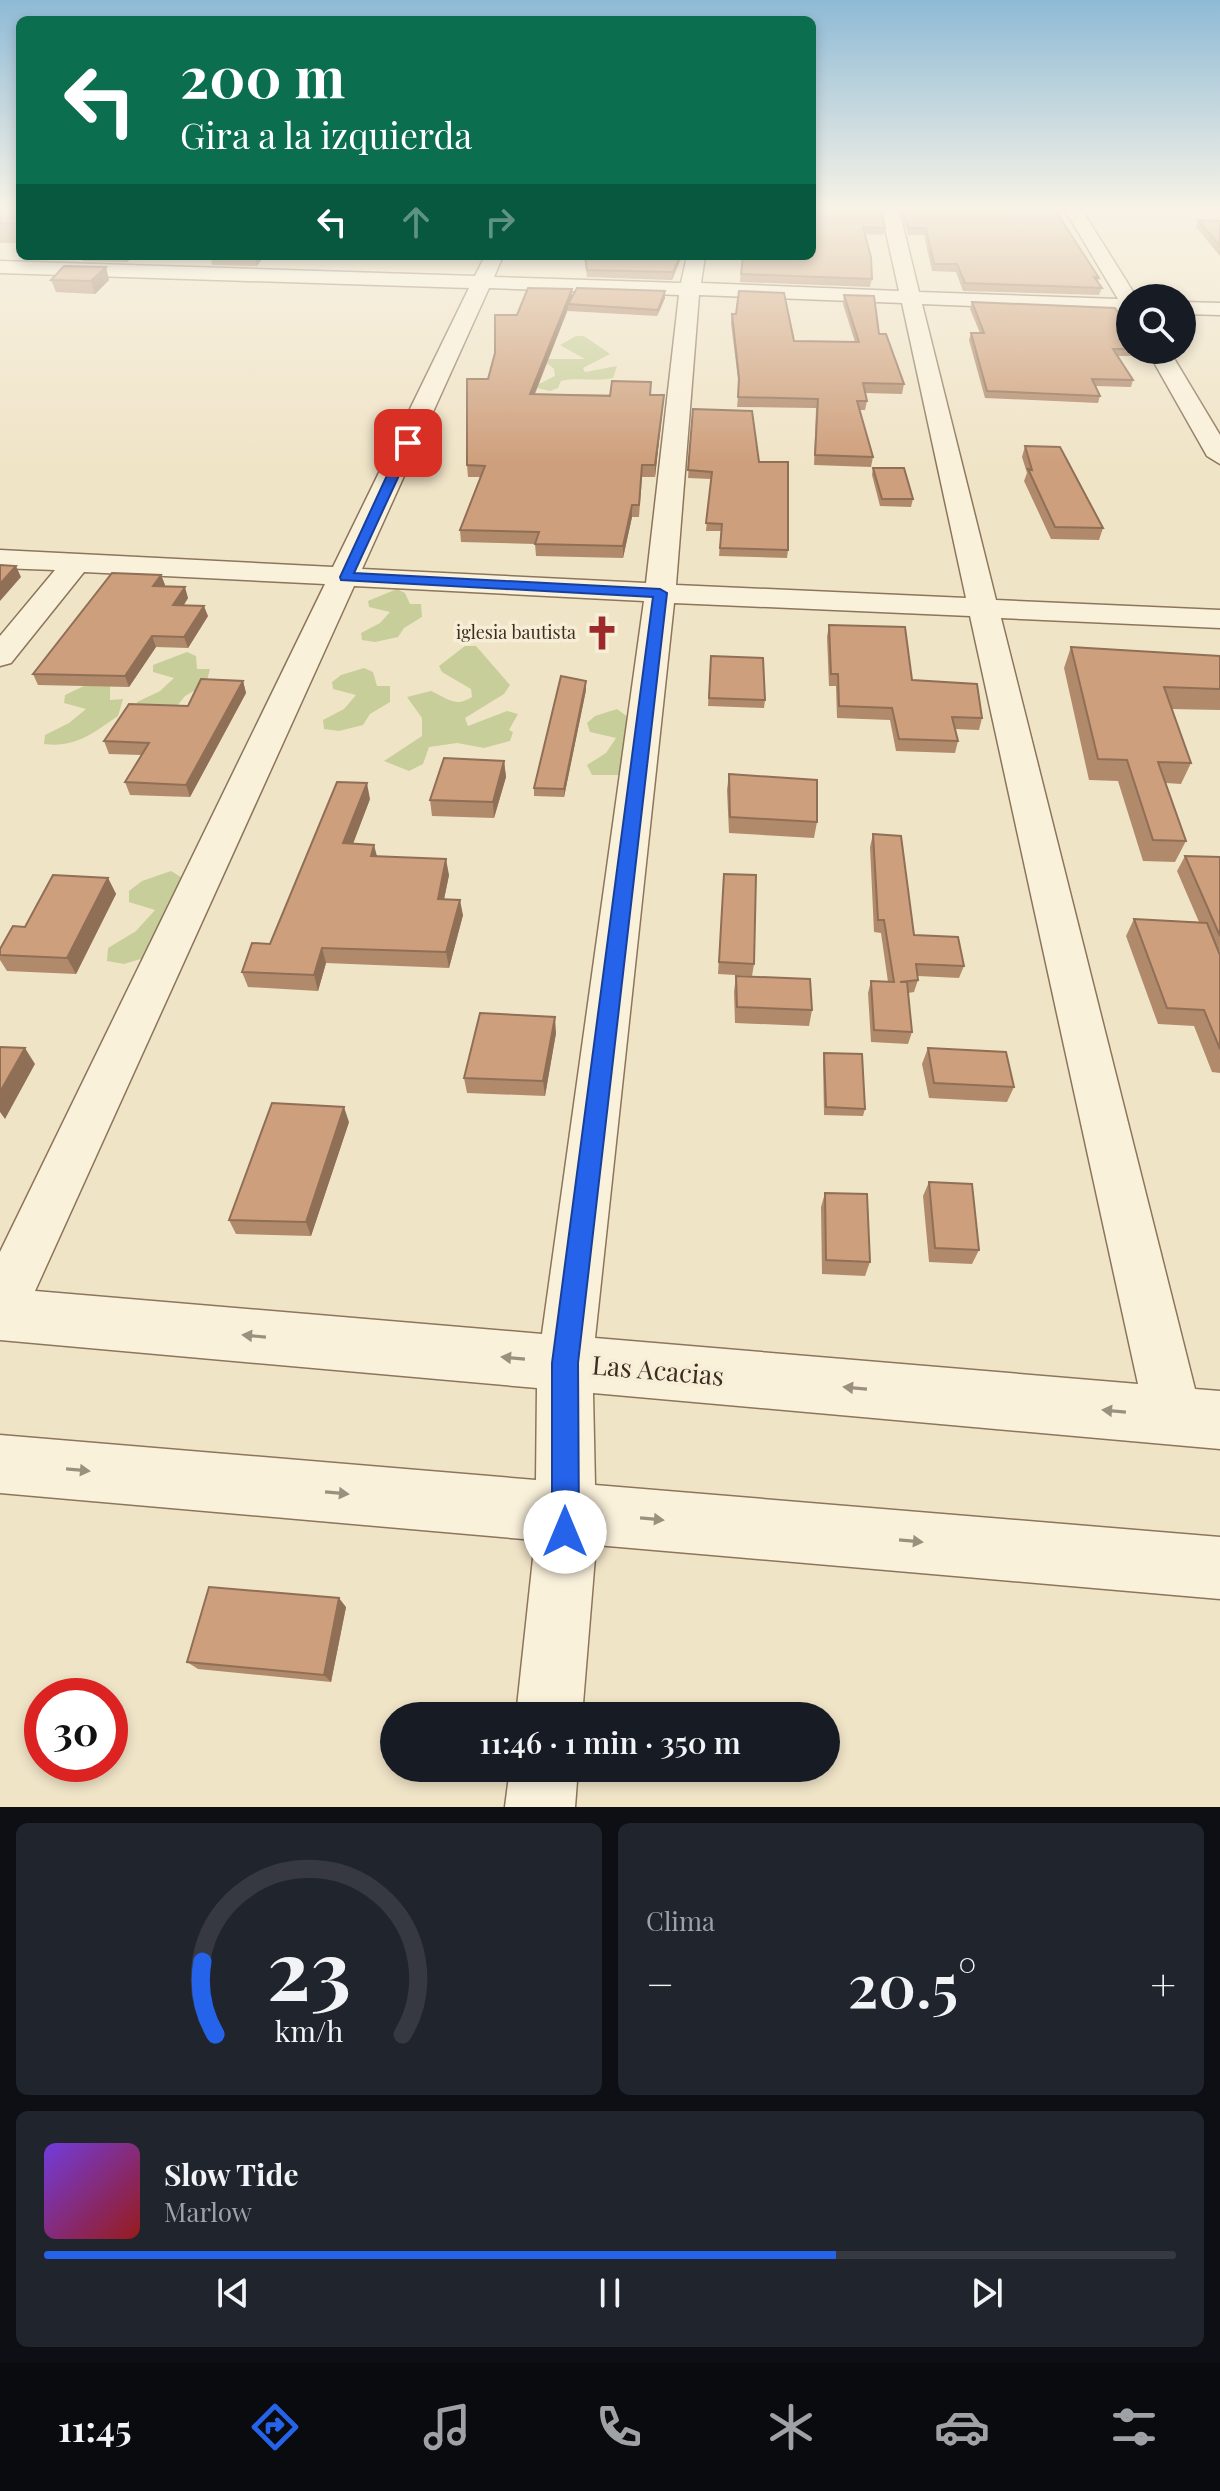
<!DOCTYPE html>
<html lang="es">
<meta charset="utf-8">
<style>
body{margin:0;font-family:"Playfair Display",serif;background:#20242c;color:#f1f3f6;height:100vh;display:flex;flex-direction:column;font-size:30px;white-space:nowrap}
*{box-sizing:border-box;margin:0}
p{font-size:26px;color:#9ea1a6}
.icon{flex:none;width:44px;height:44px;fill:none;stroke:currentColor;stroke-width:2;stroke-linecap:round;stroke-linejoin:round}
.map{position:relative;height:1807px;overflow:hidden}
.drawer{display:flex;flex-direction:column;gap:16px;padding:16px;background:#0d0f14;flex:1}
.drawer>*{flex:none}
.top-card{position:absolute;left:16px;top:16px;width:800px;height:244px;border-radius:12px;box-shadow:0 4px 12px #0003;background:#0b6e4f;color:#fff;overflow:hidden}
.buttons{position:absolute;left:1116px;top:284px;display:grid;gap:16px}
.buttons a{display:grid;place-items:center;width:80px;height:80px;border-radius:50%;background:#171b24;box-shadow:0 4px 12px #0003;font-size:40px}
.speed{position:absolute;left:24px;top:1678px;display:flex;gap:16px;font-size:40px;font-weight:700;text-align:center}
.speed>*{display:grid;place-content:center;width:104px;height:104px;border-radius:50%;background:#171b24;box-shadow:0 4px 12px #0003;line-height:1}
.speed .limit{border:12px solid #d22;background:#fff;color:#111}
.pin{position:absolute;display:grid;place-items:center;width:68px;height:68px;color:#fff;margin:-34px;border-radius:16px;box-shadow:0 4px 12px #0006}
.me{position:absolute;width:88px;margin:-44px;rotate:0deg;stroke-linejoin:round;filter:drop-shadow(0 0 6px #0008)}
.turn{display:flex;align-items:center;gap:28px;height:168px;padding:0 32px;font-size:36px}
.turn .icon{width:104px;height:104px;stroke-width:2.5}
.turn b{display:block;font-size:56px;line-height:68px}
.lanes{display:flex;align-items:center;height:76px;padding:0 32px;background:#0003;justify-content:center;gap:40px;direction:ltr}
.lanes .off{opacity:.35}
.big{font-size:60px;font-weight:600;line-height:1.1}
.drawer .card{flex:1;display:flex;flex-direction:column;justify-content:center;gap:12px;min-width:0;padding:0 28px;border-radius:12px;background:#20242c}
.drawer .dial{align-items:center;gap:0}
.dial svg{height:208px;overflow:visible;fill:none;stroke:#363941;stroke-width:7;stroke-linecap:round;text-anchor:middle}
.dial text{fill:#f1f3f6;stroke:none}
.song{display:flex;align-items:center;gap:24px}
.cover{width:96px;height:96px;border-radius:12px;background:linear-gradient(135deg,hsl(260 70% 55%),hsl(0 70% 35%))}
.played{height:8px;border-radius:4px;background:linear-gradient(90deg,#2563eb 70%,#363941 70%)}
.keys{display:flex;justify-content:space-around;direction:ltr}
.heat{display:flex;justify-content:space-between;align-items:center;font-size:44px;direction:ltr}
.drawer .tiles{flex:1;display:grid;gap:16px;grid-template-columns:1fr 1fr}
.card:last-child{grid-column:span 2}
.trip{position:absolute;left:380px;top:1702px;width:460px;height:80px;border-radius:40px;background:#171b24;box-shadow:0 4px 12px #0003;font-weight:600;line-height:80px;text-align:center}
.menu{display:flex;height:128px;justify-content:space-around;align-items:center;background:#090b0e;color:#9ea1a6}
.menu .icon{width:56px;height:56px}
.menu .selected{color:#2563eb}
.menu b{font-size:36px;color:#f1f3f6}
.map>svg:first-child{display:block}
.green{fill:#c8ce9a}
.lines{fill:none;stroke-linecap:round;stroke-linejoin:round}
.minor-casing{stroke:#8c755c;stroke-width:3}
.minor{fill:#faf1db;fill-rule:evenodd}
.wall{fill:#b1896b}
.shaded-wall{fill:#906f57}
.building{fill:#ce9f7c;stroke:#906f57;stroke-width:2}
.oneway{fill:#9b8f7e}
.route{fill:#2563eb;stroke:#184099;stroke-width:2}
.labels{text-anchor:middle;stroke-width:7;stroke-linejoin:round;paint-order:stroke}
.far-poi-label{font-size:18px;fill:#3c2d20;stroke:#f7eed7;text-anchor:end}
.near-street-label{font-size:26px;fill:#3c2d20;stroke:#f7eed7}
</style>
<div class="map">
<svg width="1220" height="1807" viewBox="0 0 1220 1807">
<rect width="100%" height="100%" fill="#f0e4c7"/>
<path class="green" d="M 576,336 L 584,336 L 610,354 L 583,368 L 585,372 L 617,366 L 613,378 C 596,382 579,377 561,381 L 558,388 L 550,391 L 533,387 L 555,376 L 554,369 L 542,359 L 585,359 L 560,345 Z
M 397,589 L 405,593 L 410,604 L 421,604 L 422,617 L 404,628 L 398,637 L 375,642 L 362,640 L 361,633 L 380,623 L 390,612 L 369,607 L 368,601 Z
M 465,646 L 476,646 L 510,685 L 504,694 L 465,718 L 468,726 L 507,711 L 518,714 L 509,730 L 513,732 L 510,741 L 484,748 L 457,743 L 429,747 L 423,764 L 409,771 L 384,761 L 422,736 L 422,718 L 407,697 L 431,691 C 447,698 455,708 472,697 L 471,689 L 442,672 L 439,666 Z
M 187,652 L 196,656 L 197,669 L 210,669 L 206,684 L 185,696 L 177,706 L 137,711 L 137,702 L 160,691 L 174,678 L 153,672 L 153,665 Z
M 364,668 L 373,672 L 377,686 L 390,686 L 390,702 L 370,714 L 363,725 L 339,731 L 324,729 L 323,720 L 344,709 L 356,695 L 333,689 L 332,682 L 341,675 Z
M 88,684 L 110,686 L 110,700 L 123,699 L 118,716 C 93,733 76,748 44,744 L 45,735 L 69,723 L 86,709 L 64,703 L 65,695 Z
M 617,709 L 633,721 L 620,775 L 592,775 L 587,765 L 606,753 L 616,738 L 590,732 L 587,723 L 595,716 Z
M 171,871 L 181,877 L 184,887 L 157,954 L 124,964 L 107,961 L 108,948 L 136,931 L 155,910 L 129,902 L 129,891 L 142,881 Z"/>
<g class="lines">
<g class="minor-casing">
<path id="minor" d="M 881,210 L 899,210 L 919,292 L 1118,299 L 1065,210 L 1082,210 L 1137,298 L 1130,298 L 1130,312 L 922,304 L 996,600 L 1220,610 L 1220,628 L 1001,618 L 1195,1389 L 1220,1391 L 1220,1449 L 593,1393 L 595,1485 L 1220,1537 L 1220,1599 L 596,1545 L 582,1716 L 516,1716 L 535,1540 L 0,1493 L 0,1435 L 536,1480 L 537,1388 L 0,1340 L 0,1252 L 325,584 L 84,572 L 11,663 L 0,666 L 0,636 L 55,570 L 0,568 L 0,550 L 333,567 L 469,288 L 0,273 L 0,261 L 475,276 L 485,256 L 503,256 L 494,277 L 681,283 L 687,256 L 705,256 L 701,283 L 899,291 ZM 489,288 L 679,295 L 646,583 L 362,569 ZM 699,295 L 902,303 L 966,598 L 676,585 ZM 354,586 L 644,601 L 542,1334 L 35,1291 ZM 674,603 L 970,616 L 1138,1384 L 595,1338 Z
M 1182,302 L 1220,303 L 1220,315 L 1182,314 Z
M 1147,350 L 1169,350 L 1220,435 L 1220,464 L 1207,456 Z
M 510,1768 L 578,1768 L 575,1807 L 505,1807 Z"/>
</g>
<use href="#minor" class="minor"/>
</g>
<path class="wall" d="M 0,210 L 20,210 L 20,243 L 0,243 Z
M 812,210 L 885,228 L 883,235 L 865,234 L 872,279 L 870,287 L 740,282 L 742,260 L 717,260 L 717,256 L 812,256 Z
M 900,210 L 1055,210 L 1099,278 L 1098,282 L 1102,288 L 1099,295 L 963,291 L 956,272 L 932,271 L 924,235 L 908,235 Z
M 1198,220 L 1220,221 L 1220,256 L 1196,227 Z
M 82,256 L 133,256 L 127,262 L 83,261 Z
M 139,256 L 264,256 L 257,266 L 212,265 L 211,258 Z
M 584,256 L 682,256 L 672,280 L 587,277 Z
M 106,267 L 109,280 L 95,294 L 56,292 L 51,280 Z
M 572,289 L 572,298 L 665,291 L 665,298 L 657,316 L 568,311 L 568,309 L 535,394 L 664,395 L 655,477 L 642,477 L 639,517 L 632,517 L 623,558 L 536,556 L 535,544 L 461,542 L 460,530 L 480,477 L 468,477 L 467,465 L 517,315 Z
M 844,295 L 879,334 L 904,384 L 902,394 L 865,393 L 867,401 L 865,410 L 860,410 L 873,457 L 871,467 L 814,465 L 816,408 L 737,407 L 739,387 L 731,323 L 732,314 L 794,341 L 855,342 L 843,304 Z
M 972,302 L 1130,329 L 1130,350 L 1144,350 L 1142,356 L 1117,356 L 1133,380 L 1131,387 L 1096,386 L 1100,396 L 1098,403 L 985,398 L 969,340 L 971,333 L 980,333 L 970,309 Z
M 693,409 L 759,462 L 788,550 L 787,558 L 719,556 L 721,531 L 706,531 L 711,479 L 688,478 Z
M 1025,446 L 1103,528 L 1099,540 L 1051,539 L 1024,481 L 1027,473 L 1022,457 Z
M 873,468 L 913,499 L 911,507 L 880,506 L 872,475 Z
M 161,575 L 165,585 L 164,587 L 188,598 L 184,605 L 208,616 L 188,648 L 156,647 L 129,687 L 38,685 L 33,674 Z
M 829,625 L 912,680 L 982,718 L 979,730 L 955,729 L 958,741 L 955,753 L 896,751 L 890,720 L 837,718 L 836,686 L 829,686 L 827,637 Z
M 1071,647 L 1220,656 L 1220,710 L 1172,709 L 1191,763 L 1181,784 L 1166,783 L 1186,841 L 1175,862 L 1143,861 L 1118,781 L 1089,780 L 1064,668 Z
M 711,656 L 765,700 L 764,708 L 708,706 Z
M 243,681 L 246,693 L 190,797 L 130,795 L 125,782 L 141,755 L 109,754 L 104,741 L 188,706 Z
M 586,690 L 564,797 L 534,796 L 534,788 Z
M 504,761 L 506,777 L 494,818 L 432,816 L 430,800 Z
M 729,774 L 817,822 L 814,838 L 729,833 L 727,790 Z
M 370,799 L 353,844 L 377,856 L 449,875 L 444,899 L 463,915 L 449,968 L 326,963 L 318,991 L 248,987 L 242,972 L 270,944 Z
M 873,834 L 914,935 L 964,966 L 959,978 L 918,976 L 918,980 L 914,992 L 908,993 L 912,1032 L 908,1044 L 871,1042 L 868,993 L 871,981 L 888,982 L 881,933 L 874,932 L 870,847 Z
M 1185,856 L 1220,857 L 1220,951 L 1219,951 L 1220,955 L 1220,1073 L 1212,1072 L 1194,1026 L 1158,1024 L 1126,936 L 1134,919 L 1199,922 L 1177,871 Z
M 724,874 L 754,964 L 752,976 L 718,974 Z
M 108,878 L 116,894 L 76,974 L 7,971 L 0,960 L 0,949 L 25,927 Z
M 736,976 L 812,1010 L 809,1026 L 735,1023 L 734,992 Z
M 556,1033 L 545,1096 L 467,1093 L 464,1078 Z
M 928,1048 L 1014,1087 L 1007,1102 L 929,1098 L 922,1064 Z
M 824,1053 L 865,1109 L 863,1116 L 824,1115 L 823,1061 Z
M 349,1122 L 311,1236 L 236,1234 L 229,1220 Z
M 929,1182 L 979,1250 L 972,1264 L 929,1262 L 923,1196 Z
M 825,1193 L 870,1262 L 865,1276 L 822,1274 L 821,1207 Z
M 346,1607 L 331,1682 L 198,1669 L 187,1662 Z"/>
<path class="shaded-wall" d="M 125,256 L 133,256 L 127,262 Z
M 255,256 L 264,256 L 257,266 Z
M 680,256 L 682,256 L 672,280 L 673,272 Z
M 106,267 L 109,280 L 95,294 L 91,281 Z
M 572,289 L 572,299 L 568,304 L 568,309 L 530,405 L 530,394 Z
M 665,291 L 665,298 L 657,316 L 658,310 Z
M 664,395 L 663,407 L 655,477 L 655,465 Z
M 632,505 L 632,517 L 623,558 L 623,546 Z
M 16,566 L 21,577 L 0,601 L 0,584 Z
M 161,575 L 165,585 L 156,597 L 153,586 Z
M 185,587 L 188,598 L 177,615 L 173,605 Z
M 204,606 L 208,616 L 188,648 L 184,637 Z
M 152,636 L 156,647 L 129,687 L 125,676 Z
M 243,681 L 246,693 L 190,797 L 186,785 Z
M 586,681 L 586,690 L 564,797 L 564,789 Z
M 504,761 L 506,777 L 494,818 L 493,802 Z
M 367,783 L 370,799 L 347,859 L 343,843 Z
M 374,845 L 378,860 L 371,856 Z
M 446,859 L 449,875 L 441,914 L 438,899 Z
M 108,878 L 116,894 L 76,974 L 67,958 Z
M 460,900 L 463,915 L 449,968 L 446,952 Z
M 322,948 L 326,963 L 318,991 L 314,975 Z
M 555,1017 L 556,1033 L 545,1096 L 543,1081 Z
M 25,1048 L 35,1064 L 5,1119 L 0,1112 L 0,1092 Z
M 344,1107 L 349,1122 L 311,1236 L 306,1222 Z
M 339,1598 L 346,1607 L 331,1682 L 324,1675 Z"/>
<path class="building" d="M 0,210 L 20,210 L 20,224 L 0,223 Z
M 812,210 L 881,210 L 885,228 L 863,227 L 871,257 L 872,279 L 741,274 L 743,256 L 812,256 Z
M 903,210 L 1055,210 L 1099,278 L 1094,277 L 1102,288 L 965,283 L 957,264 L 934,264 L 926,228 L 909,228 Z
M 1198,220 L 1220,221 L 1220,246 Z
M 585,256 L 680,256 L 673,272 L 587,270 Z
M 64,266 L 106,267 L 91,281 L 51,280 Z
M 528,288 L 572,289 L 530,394 L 610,396 L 612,381 L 651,382 L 650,395 L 664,395 L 655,465 L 642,465 L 639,505 L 632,505 L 623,546 L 535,544 L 539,532 L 460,530 L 485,466 L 467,465 L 467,379 L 488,379 L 495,353 L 495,315 L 517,315 Z
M 577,288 L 665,291 L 658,310 L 568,304 Z
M 739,291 L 784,293 L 794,341 L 859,342 L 844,295 L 874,296 L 879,334 L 886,334 L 904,384 L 863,383 L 867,401 L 857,401 L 873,457 L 815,455 L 818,399 L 738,397 L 739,378 L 732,314 L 736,314 Z
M 972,302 L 1115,308 L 1130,329 L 1130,349 L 1113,349 L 1133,380 L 1092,379 L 1100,396 L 987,391 L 971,333 L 984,333 Z
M 693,409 L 752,411 L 759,462 L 788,462 L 788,550 L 720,548 L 722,524 L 706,523 L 712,472 L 688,470 Z
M 1025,446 L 1060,447 L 1103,528 L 1055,527 L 1028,469 L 1032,470 Z
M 873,468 L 904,468 L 913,499 L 882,499 Z
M 0,565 L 16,566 L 0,584 Z
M 112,573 L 161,575 L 153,586 L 185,587 L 173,605 L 204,606 L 184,637 L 152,636 L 125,676 L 33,674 Z
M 829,625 L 905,627 L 912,680 L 977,684 L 982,718 L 952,717 L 958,741 L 899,739 L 892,708 L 839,706 L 838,674 L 831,674 Z
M 1071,647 L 1220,656 L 1220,689 L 1164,687 L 1191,763 L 1158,762 L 1186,841 L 1153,840 L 1127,760 L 1098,759 Z
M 711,656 L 763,658 L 765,700 L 709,698 Z
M 561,676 L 586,681 L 564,789 L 534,788 Z
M 201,679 L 243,681 L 186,785 L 125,782 L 149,743 L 104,741 L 129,704 L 188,706 Z
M 444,758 L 504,761 L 493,802 L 430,800 Z
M 729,774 L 817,780 L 817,822 L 730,817 Z
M 337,782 L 367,783 L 343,843 L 374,845 L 371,856 L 446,859 L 438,899 L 460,900 L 446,952 L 322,948 L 314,975 L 242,972 L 252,943 L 270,944 Z
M 873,834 L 901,836 L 914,935 L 958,937 L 964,966 L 916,964 L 918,980 L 900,982 L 907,982 L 912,1032 L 874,1030 L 871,981 L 894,982 L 884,920 L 878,920 Z
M 1185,856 L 1220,857 L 1220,936 Z
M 724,874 L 756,875 L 754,964 L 719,962 Z
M 53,875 L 108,878 L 67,958 L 0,955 L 0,949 L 13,926 L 25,927 Z
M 1134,919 L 1207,923 L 1220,955 L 1220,1049 L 1204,1010 L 1167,1008 Z
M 736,976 L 810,979 L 812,1010 L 737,1007 Z
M 480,1013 L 555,1017 L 543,1081 L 464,1078 Z
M 0,1047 L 25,1048 L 0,1092 Z
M 928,1048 L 1006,1052 L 1014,1087 L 934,1083 Z
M 824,1053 L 862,1054 L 865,1109 L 826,1107 Z
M 272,1103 L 344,1107 L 306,1222 L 229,1220 Z
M 929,1182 L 972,1184 L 979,1250 L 935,1248 Z
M 825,1193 L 867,1194 L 870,1262 L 826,1260 Z
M 209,1587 L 339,1598 L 324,1675 L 187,1662 Z"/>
<defs><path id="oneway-solid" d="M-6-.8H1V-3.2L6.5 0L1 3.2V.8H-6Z" transform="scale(2)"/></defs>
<g class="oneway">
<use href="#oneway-solid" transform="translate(254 1336) rotate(-175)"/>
<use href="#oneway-solid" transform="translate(513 1358) rotate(-175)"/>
<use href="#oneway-solid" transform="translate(855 1388) rotate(-175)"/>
<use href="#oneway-solid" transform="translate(1114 1411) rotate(-175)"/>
<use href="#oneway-solid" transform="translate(78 1470) rotate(5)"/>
<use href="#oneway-solid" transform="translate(337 1493) rotate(5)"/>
<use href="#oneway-solid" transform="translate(652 1519) rotate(5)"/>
<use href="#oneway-solid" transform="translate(911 1541) rotate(5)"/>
</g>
<linearGradient id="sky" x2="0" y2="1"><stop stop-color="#8ebad6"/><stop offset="0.45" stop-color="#f8f3e6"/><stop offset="1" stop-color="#f8f3e6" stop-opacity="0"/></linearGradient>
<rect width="1220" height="463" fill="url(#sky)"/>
<path class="route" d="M 408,440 L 414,443 L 354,573 L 660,589 L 667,593 L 578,1363 L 579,1532 L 575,1542 L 565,1546 L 556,1542 L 552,1532 L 552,1363 L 653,597 L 341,580 L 340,577 L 402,443 Z"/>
<defs>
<g id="church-bare" transform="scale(2.76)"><path d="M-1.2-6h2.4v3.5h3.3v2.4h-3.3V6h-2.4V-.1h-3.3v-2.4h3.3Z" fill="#9c2a2a" stroke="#f7eed7" stroke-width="2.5" paint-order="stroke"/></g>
</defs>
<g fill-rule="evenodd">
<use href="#church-bare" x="602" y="633"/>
</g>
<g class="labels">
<g class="far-poi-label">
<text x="576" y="639">iglesia bautista</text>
</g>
<g class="near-street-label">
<text transform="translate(658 1371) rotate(5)" y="9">Las Acacias</text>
</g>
</g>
</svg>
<div class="buttons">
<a><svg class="icon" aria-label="search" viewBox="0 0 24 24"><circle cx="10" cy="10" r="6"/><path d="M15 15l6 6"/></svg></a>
</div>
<div class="speed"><div class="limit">30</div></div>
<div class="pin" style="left:408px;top:443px;background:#d93025"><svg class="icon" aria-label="arrive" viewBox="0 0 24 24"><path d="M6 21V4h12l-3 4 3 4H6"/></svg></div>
<svg class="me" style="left:565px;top:1532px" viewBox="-20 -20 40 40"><circle r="19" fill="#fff"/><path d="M0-13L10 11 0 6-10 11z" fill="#2563eb"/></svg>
<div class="trip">11:46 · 1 min · 350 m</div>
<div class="top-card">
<div class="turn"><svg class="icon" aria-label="left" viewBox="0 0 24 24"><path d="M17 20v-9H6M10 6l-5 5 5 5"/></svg><div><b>200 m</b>Gira a la izquierda</div></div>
<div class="lanes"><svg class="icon" aria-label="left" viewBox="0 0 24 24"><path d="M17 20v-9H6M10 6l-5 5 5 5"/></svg><svg class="icon off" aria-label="ahead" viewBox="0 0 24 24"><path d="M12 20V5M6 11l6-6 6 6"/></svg><svg class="icon off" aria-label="right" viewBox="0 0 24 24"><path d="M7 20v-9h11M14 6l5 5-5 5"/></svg></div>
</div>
</div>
<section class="drawer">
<div class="tiles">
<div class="card dial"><svg viewBox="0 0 100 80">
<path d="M14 69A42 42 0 1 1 86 69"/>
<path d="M14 69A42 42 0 0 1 9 41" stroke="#2563eb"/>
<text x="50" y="56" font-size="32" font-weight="700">23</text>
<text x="50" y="72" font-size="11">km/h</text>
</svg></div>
<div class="card"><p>Clima</p>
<div class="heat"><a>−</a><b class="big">20.5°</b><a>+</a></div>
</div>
<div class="card">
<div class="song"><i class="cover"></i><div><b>Slow Tide</b><p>Marlow</p></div></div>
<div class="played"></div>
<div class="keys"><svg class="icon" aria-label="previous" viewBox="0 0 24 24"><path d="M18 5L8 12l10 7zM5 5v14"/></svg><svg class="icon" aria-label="pause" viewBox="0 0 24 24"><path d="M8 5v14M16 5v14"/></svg><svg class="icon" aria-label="next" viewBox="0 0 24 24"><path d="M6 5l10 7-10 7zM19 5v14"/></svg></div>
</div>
</div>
</section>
<nav class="menu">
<b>11:45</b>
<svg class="icon selected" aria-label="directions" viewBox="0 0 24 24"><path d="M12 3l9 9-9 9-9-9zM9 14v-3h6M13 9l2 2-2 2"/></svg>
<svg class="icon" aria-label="music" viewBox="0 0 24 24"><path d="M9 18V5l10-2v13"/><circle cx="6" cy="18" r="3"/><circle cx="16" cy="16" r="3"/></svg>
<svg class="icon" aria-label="phone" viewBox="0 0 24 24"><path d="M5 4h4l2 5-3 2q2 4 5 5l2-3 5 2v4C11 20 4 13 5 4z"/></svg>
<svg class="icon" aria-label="climate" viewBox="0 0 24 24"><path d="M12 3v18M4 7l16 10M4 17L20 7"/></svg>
<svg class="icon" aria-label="car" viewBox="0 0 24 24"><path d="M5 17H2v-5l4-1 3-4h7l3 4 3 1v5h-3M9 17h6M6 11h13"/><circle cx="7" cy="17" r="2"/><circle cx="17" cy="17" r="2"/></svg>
<svg class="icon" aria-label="filters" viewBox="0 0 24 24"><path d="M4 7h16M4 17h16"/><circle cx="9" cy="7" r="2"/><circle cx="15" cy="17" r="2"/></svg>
</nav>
